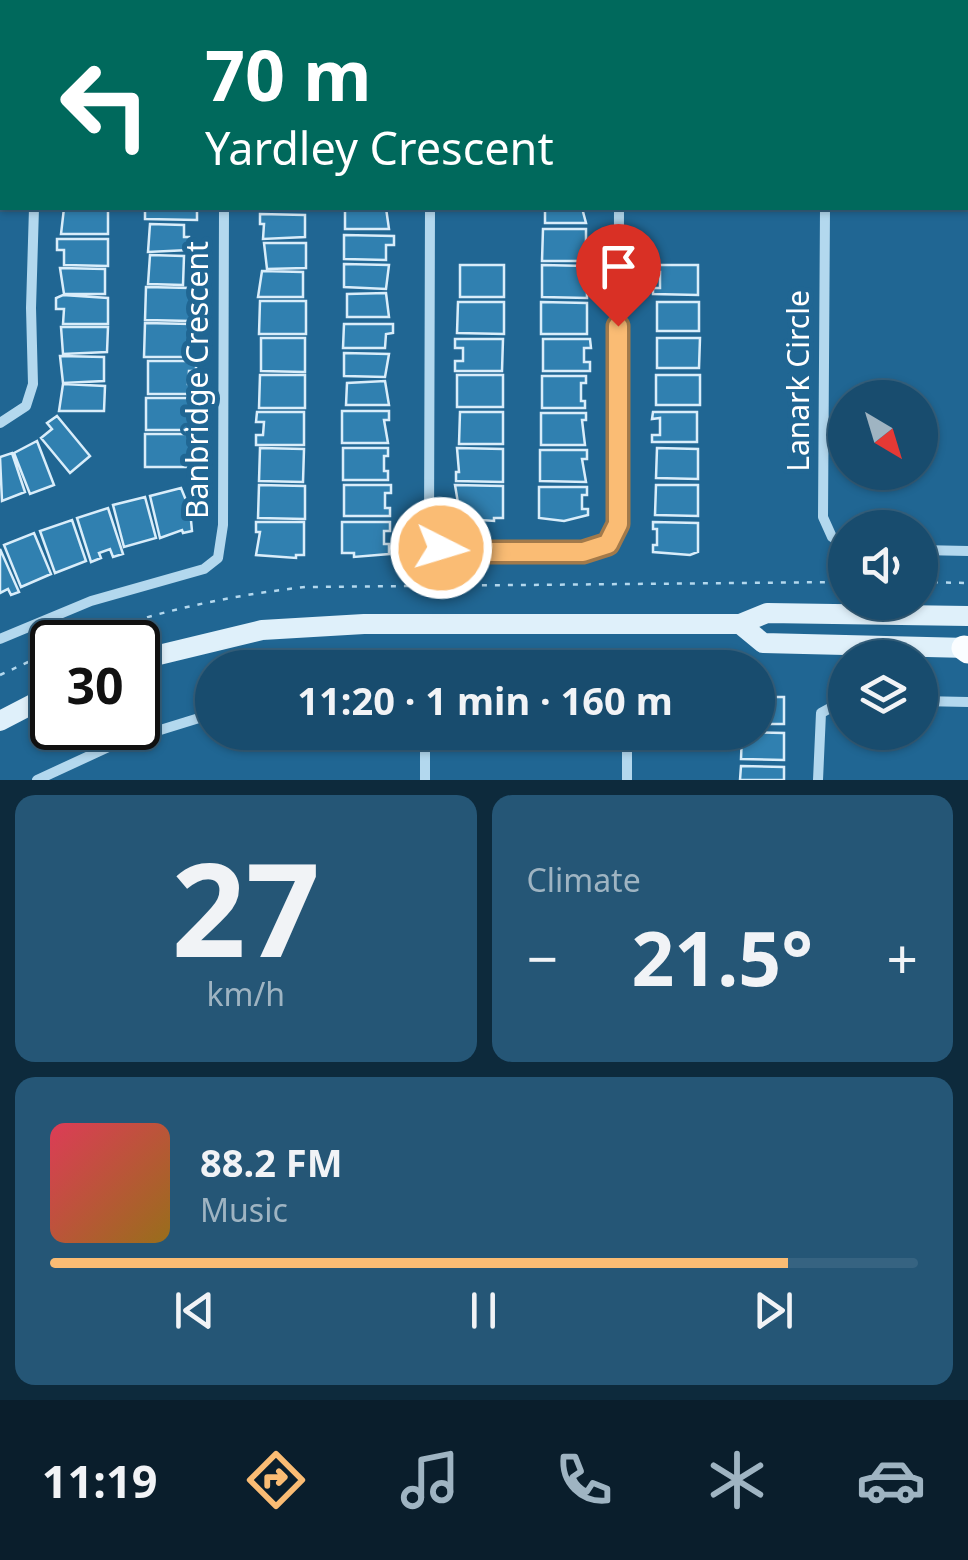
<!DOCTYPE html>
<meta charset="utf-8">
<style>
body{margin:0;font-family:"Noto Sans",sans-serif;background:#255676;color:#f1f3f6;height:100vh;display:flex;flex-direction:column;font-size:38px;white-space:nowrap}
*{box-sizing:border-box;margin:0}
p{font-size:32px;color:#9fb4c2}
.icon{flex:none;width:55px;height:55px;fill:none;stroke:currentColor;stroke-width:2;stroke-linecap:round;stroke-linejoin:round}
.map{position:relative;height:780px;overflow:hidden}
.panel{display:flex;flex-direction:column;gap:15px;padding:15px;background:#0d2a3c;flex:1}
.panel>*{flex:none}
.guide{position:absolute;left:0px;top:0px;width:970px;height:210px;box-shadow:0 2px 8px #0004,0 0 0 2px #366381;background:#00695c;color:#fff;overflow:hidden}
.needle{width:65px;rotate:142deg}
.buttons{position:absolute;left:828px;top:380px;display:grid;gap:20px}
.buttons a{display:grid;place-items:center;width:110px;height:110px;border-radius:50%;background:#184c6e;box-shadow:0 2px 8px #0004,0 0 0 2px #366381;font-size:50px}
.speed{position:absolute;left:30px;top:620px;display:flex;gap:20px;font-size:50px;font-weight:700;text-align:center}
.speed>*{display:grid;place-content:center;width:130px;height:130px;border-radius:50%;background:#184c6e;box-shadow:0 2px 8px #0004,0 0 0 2px #366381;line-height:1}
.speed .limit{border:5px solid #111;border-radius:15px;background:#fff;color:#111}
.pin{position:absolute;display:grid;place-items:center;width:85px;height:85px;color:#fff;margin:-102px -42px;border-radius:50% 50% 50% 0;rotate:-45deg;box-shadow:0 0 10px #0007}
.pin .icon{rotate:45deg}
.me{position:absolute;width:110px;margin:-55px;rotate:95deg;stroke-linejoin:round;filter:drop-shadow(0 0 8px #0008)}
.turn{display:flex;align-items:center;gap:35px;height:210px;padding:0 40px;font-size:45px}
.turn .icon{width:130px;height:130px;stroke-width:2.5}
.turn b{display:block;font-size:70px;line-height:85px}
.big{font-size:75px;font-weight:700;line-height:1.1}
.panel .widget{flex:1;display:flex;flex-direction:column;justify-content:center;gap:15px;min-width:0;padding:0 35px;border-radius:20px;background:#255676}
.panel .dial{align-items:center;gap:0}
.dial b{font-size:130px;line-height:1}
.song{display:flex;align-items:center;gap:30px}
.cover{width:120px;height:120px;border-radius:15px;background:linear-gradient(135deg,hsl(350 70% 55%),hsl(40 70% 35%))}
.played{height:10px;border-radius:5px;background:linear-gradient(90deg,#fabc74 85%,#366381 85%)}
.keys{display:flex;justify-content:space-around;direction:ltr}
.heat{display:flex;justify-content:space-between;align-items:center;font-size:55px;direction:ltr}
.panel .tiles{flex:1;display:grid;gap:15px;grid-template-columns:1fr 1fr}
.widget:last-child{grid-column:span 2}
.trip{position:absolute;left:195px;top:650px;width:580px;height:100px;border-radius:50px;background:#184c6e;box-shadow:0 2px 8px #0004,0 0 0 2px #366381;font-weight:700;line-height:100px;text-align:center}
.dock{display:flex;height:160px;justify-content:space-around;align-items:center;background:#0a1e2c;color:#9fb4c2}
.dock .icon{width:70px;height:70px}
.dock .current{color:#fabc74}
.dock b{font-size:45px;color:#f1f3f6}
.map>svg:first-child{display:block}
.green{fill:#2a7bab}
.building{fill:#3080b0;stroke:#d9edfa;stroke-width:2.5}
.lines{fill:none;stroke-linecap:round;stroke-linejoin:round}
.path{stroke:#b3d8ee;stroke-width:2.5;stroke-dasharray:5 8;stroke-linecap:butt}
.service{stroke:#b3d8ee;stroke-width:8}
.minor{stroke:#b3d8ee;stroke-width:10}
.tertiary{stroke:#b3d8ee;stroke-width:18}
.secondary{stroke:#dff0fa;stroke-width:20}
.primary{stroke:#fafdff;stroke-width:25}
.route-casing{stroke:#a27a4b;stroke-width:25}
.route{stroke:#fabc74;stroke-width:18}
.labels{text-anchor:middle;stroke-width:10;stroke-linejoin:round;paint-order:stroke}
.street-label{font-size:30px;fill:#fff;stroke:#206693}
</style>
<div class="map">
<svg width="968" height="780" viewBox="0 0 968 780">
<rect width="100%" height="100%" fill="#206693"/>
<path class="green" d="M 0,0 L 235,0 L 2,2 L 0,36 Z"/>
<path class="building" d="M 656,0 L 704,0 L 704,2 L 656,2 Z
M 64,208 L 108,209 L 108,234 L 61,234 Z
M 145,208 L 197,208 L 197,220 L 145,219 Z
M 345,208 L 386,208 L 389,229 L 345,229 Z
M 545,208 L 582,208 L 586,223 L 545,223 Z
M 260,214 L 305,215 L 305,237 L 263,239 L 264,224 L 260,224 Z
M 150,224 L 184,225 L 184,237 L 189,237 L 189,250 L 148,252 Z
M 543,229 L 586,229 L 586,261 L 542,261 Z
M 344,235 L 394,236 L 394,245 L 386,245 L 386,260 L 344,259 Z
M 57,239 L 108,239 L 108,266 L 64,265 L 64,250 L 57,250 Z
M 264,243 L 306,243 L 306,268 L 267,269 Z
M 150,255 L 184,256 L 183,285 L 148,284 Z
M 344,264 L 389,265 L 386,289 L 344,287 Z
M 460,265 L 504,265 L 504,297 L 460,297 Z
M 542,265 L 587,266 L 587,298 L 542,297 Z
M 653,265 L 698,265 L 698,295 L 653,294 L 653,288 L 660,288 L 660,272 L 653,272 Z
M 60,268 L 105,269 L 105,294 L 64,294 Z
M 262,271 L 303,272 L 303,297 L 258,297 Z
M 146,287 L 191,288 L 191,321 L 145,320 Z
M 386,293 L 389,317 L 347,317 L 347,294 Z
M 63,295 L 108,298 L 108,324 L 63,324 L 64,309 L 56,309 L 56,298 Z
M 260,301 L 306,301 L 306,334 L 259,334 Z
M 458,302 L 504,302 L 504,334 L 457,333 Z
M 541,302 L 587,303 L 587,334 L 541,334 Z
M 657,302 L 699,302 L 699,331 L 657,331 Z
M 145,323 L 191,324 L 191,357 L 144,357 Z
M 344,324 L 393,324 L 393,333 L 386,334 L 385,348 L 343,348 Z
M 61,327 L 108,327 L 107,352 L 63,354 Z
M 261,338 L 305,338 L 305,372 L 261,371 Z
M 657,338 L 700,338 L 699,368 L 657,368 Z
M 455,339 L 503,339 L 502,371 L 455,371 L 455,361 L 463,361 L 463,348 L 455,348 Z
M 543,339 L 590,339 L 591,348 L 584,348 L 584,362 L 590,362 L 590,371 L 543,371 Z
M 344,353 L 389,354 L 385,377 L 344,376 Z
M 60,356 L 104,357 L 104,381 L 63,383 Z
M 148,361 L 196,361 L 196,371 L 189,371 L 188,384 L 196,384 L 196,394 L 148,394 Z
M 260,375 L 305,375 L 305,408 L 259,408 Z
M 457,375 L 503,375 L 503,407 L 457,407 Z
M 656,375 L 700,375 L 700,405 L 656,405 Z
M 542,376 L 586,376 L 586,383 L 581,383 L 581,401 L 585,401 L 585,408 L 542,408 Z
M 385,381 L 389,405 L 346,405 L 347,383 Z
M 63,384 L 105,386 L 104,411 L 59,411 Z
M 146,398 L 190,398 L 190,430 L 146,430 Z
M 342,411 L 389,411 L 389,420 L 384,420 L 388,443 L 342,443 Z
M 257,412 L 304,412 L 304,445 L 256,445 L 256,435 L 263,435 L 264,422 L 256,422 Z
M 460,412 L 503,412 L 503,444 L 459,444 Z
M 653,412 L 697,412 L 697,442 L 652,442 L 652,435 L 660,435 L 660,418 L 652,419 Z
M 541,413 L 586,413 L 586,420 L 582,420 L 585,445 L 541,445 Z
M 57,416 L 90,456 L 70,473 L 41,438 L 52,429 L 47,423 Z
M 145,434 L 190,434 L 190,467 L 145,467 Z
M 37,441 L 54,485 L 30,494 L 14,453 Z
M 260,448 L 304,449 L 303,482 L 259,481 Z
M 343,448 L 388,448 L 388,456 L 384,456 L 384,471 L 388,471 L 388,480 L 343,480 Z
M 457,448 L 503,449 L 503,482 L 456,481 L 456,472 L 459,472 Z
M 657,448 L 698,449 L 698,479 L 656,478 Z
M 540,450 L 587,450 L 587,459 L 582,459 L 586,482 L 540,481 Z
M 12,453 L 25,492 L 2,501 L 0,457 Z
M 259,485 L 305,486 L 305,519 L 258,518 Z
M 344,485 L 391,485 L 391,493 L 385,493 L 385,508 L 390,508 L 390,516 L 344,516 Z
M 455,485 L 503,486 L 503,518 L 494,518 L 494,521 L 455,518 L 455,508 L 459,509 Z
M 656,485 L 698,485 L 698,516 L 655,515 Z
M 539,487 L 587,487 L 587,495 L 582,495 L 582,509 L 588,509 L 588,515 L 564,521 L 539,518 Z
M 181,488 L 190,510 L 192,531 L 183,533 L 182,530 L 160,538 L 150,496 Z
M 145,497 L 156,538 L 124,547 L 113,505 Z
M 108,508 L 123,554 L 113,557 L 110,549 L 99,553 L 101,558 L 91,562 L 77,518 Z
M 72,520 L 86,561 L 55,573 L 40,531 Z
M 256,522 L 304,522 L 304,555 L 296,555 L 296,558 L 256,555 L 260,532 L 256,532 Z
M 342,522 L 390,522 L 390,531 L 384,531 L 384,544 L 389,544 L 389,554 L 354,557 L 354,553 L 342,553 Z
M 653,522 L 698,523 L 698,552 L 690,555 L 653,552 L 653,545 L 657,545 L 657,529 L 653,529 Z
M 34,533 L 51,574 L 21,587 L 4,545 Z
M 0,549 L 19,592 L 11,595 L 8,589 L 0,593 Z
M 758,697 L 784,697 L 784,724 L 758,724 Z
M 742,732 L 784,733 L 784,760 L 741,759 Z
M 741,766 L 784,767 L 784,780 L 740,780 Z"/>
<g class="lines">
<path class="path" d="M 920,582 L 968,583
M 73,642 C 148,613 225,596 305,587 L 845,582
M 0,675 L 52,651"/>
<path class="service" d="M 212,0 L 213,2
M 417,0 L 417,2"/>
<path class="minor" d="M 620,0 L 620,2
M 826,0 L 826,2
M 430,208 L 429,532 L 441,548 L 457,552 L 583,552 L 608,544 L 618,524 L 619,208
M 825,208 L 823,517 L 832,537 L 845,546
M 0,423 L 26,406 L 33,384 L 31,308 L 34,208
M 920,550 L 968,551
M 0,639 L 91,601 L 204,569 L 218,558 L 223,525 L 224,208
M 920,701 L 968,702
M 37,780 L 115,744 L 212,714
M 425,780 L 425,732
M 627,780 L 627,732
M 818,780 L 821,713 L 845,700"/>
<path class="tertiary" d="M 456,2 L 471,0
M 0,66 L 2,66"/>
<path class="secondary" d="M 740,624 L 763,643 L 968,648
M 138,660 L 262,630 L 364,624 L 740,624 L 767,613 L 968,616
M 0,721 L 52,694"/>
<path class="primary" d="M 964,648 L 968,651"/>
</g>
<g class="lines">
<g class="route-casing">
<path id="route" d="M 441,548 L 457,552 L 583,552 L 608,544 L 618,524 L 618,326"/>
</g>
<use href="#route" class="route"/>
</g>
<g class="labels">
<g class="street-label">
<text transform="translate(198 380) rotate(-90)" y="10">Banbridge Crescent</text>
<text transform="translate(799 381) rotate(-90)" y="10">Lanark Circle</text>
</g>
</g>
</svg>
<div class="buttons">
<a><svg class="needle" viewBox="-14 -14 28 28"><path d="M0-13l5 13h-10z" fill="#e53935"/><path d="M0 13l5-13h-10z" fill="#9fb4c2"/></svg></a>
<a><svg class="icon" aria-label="sound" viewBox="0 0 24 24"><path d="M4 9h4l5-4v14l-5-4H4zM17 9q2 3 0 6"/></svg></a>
<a><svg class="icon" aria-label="layers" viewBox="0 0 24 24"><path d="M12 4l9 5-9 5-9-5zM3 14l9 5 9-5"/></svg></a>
</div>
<div class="speed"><div class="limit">30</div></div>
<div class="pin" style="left:618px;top:326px;background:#d93025"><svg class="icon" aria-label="arrive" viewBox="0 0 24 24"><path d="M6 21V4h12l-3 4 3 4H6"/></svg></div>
<svg class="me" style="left:441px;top:548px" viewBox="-20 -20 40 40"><circle r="17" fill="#fabc74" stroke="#fff" stroke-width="3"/><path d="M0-11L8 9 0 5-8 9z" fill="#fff"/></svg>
<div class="trip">11:20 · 1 min · 160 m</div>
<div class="guide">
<div class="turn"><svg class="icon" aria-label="left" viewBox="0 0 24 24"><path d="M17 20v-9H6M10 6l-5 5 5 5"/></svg><div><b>70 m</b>Yardley Crescent</div></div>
</div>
</div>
<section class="panel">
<div class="tiles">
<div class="widget dial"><b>27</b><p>km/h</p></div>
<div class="widget"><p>Climate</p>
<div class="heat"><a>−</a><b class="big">21.5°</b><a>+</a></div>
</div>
<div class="widget">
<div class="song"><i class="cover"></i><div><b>88.2 FM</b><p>Music</p></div></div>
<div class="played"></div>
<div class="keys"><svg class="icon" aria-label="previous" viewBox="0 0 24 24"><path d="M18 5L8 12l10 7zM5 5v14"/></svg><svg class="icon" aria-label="pause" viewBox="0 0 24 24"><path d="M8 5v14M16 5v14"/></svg><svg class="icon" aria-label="next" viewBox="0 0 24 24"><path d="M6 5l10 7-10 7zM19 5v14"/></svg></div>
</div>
</div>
</section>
<nav class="dock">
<b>11:19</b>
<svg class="icon current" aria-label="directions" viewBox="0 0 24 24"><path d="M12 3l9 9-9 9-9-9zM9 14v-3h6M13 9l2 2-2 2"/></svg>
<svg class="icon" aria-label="music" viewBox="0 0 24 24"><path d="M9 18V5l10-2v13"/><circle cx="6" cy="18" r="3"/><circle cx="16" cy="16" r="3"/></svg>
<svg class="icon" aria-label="phone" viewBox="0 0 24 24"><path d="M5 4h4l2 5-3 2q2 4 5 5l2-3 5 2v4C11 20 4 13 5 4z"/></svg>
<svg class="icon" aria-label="climate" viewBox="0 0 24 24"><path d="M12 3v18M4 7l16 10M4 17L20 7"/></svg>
<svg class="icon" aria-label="car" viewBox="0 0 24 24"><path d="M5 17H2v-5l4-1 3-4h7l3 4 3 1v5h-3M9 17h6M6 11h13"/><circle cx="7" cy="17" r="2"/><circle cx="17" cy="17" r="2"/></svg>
</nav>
